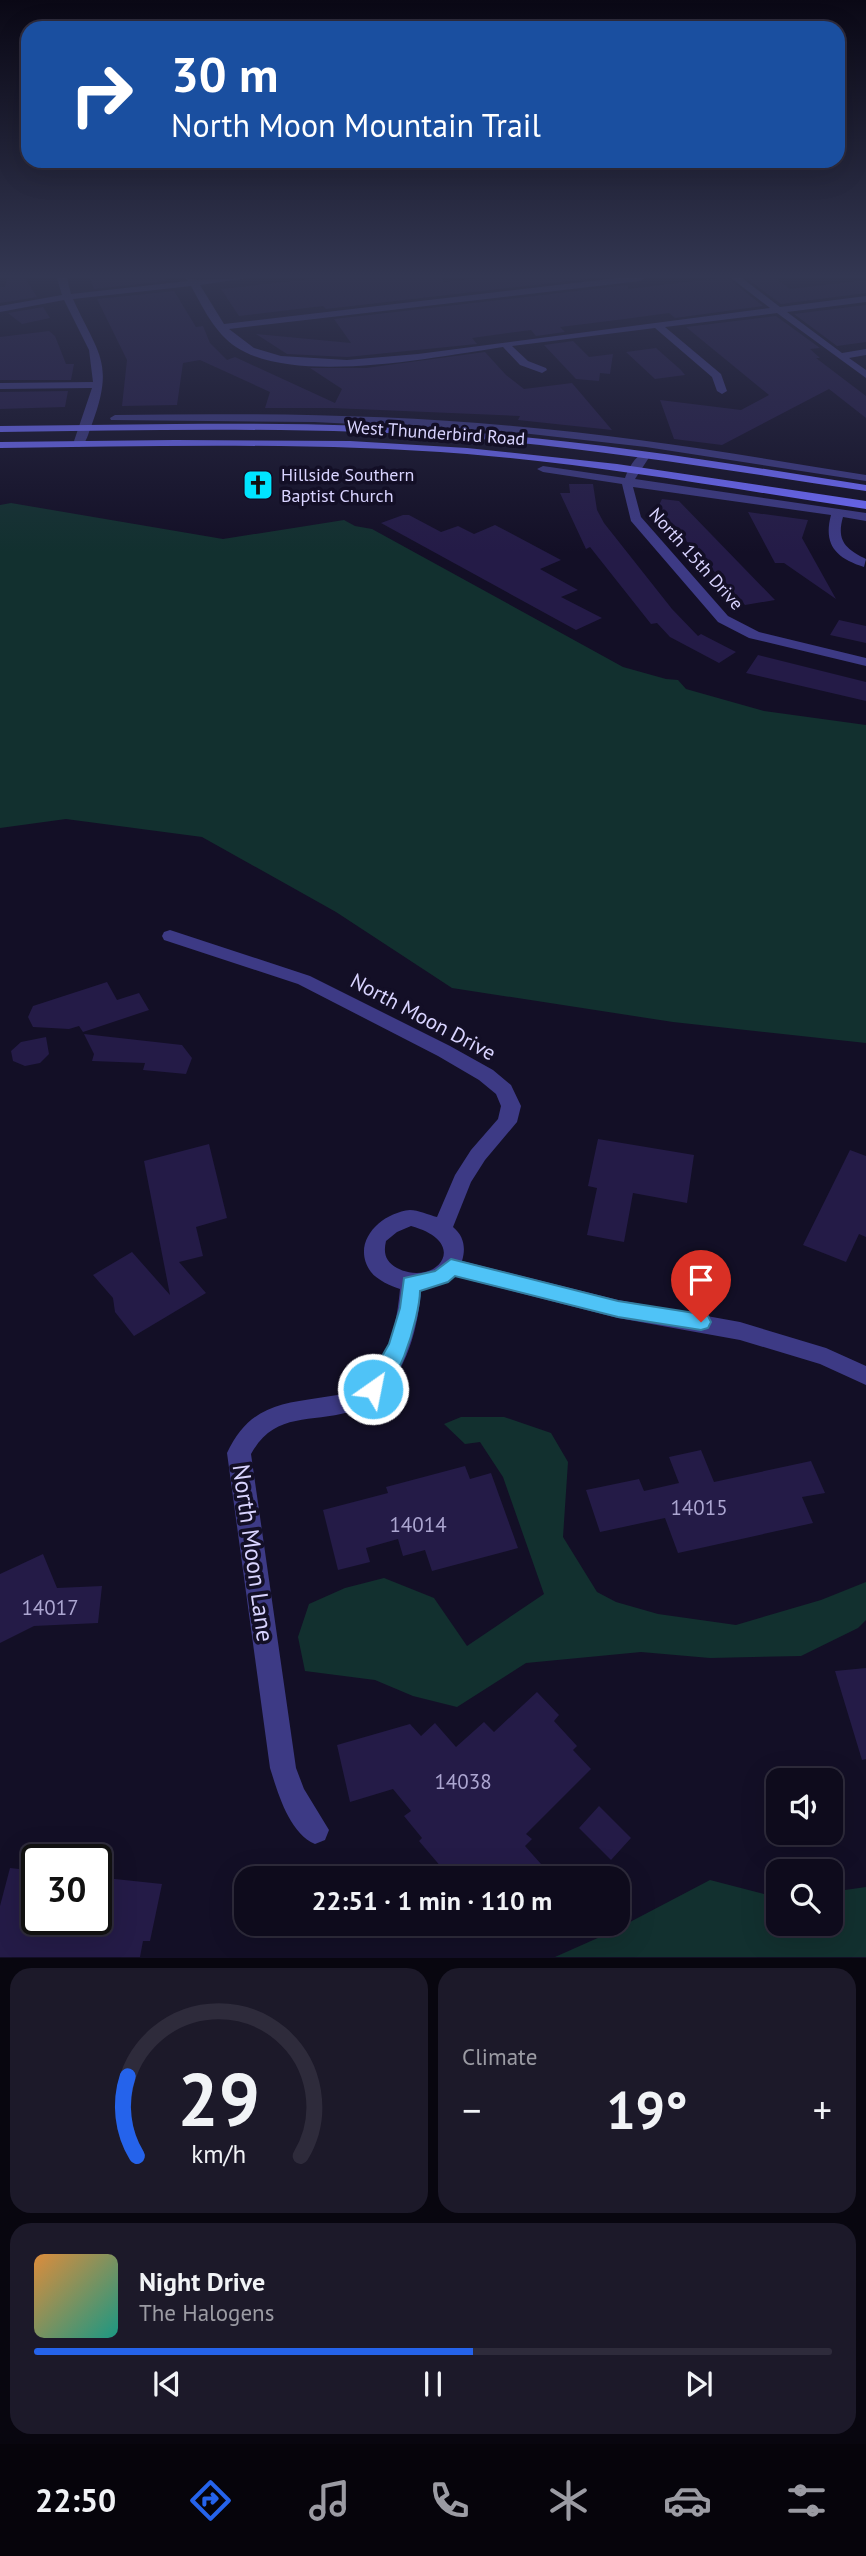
<!DOCTYPE html>
<meta charset="utf-8">
<style>
body{margin:0;font-family:"PT Sans",sans-serif;background:#1c1929;color:#f1f3f6;height:100vh;display:flex;flex-direction:column;font-size:26px;white-space:nowrap}
*{box-sizing:border-box;margin:0}
p{font-size:23px;color:#9b9ba3}
.icon{flex:none;width:38px;height:38px;fill:none;stroke:currentColor;stroke-width:2;stroke-linecap:round;stroke-linejoin:round}
.map{position:relative;height:1958px;overflow:hidden}
.details{display:flex;flex-direction:column;gap:10px;padding:10px;background:#08060f;flex:1}
.details>*{flex:none}
.banner{position:absolute;left:21px;top:21px;width:824px;height:147px;border-radius:21px;box-shadow:0 7px 28px #0002,0 0 0 2px #2e2b3b;background:#1a4fa0;color:#fff;overflow:hidden}
.controls{position:absolute;left:766px;top:1768px;display:grid;gap:14px}
.controls a{display:grid;place-items:center;width:77px;height:77px;border-radius:14px;background:#0e0b1c;box-shadow:0 7px 28px #0002,0 0 0 2px #2e2b3b;font-size:35px}
.speed{position:absolute;left:21px;top:1844px;display:flex;gap:14px;font-size:35px;font-weight:700;text-align:center}
.speed>*{display:grid;place-content:center;width:91px;height:91px;border-radius:50%;background:#0e0b1c;box-shadow:0 7px 28px #0002,0 0 0 2px #2e2b3b;line-height:1}
.speed .limit{border:4px solid #111;border-radius:10px;background:#fff;color:#111}
.pin{position:absolute;display:grid;place-items:center;width:60px;height:60px;color:#fff;margin:-72px -30px;border-radius:50% 50% 50% 0;rotate:-45deg;box-shadow:0 0 7px #0007}
.pin .icon{rotate:45deg}
.me{position:absolute;width:77px;margin:-38px;rotate:33deg;stroke-linejoin:round;filter:drop-shadow(0 0 5px #0008)}
.turn{display:flex;align-items:center;gap:24px;height:147px;padding:0 35px;font-size:32px}
.turn .icon{width:91px;height:91px;stroke-width:2.5}
.turn b{display:block;font-size:49px;line-height:60px}
.big{font-size:52px;font-weight:700;line-height:1.1}
.details .card{flex:1;display:flex;flex-direction:column;justify-content:center;gap:10px;min-width:0;padding:0 24px;border-radius:21px;background:#1c1929}
.details .dial{align-items:center;gap:0}
.dial svg{height:182px;overflow:visible;fill:none;stroke:#2e2b3b;stroke-width:7;stroke-linecap:round;text-anchor:middle}
.dial text{fill:#f1f3f6;stroke:none}
.song{display:flex;align-items:center;gap:21px}
.cover{width:84px;height:84px;border-radius:10px;background:linear-gradient(135deg,hsl(30 70% 55%),hsl(170 70% 35%))}
.played{height:7px;border-radius:4px;background:linear-gradient(90deg,#2563eb 55%,#2e2b3b 55%)}
.keys{display:flex;justify-content:space-around;direction:ltr}
.heat{display:flex;justify-content:space-between;align-items:center;font-size:38px;direction:ltr}
.details .tiles{flex:1;display:grid;gap:10px;grid-template-columns:1fr 1fr}
.card:last-child{grid-column:span 2}
.trip{position:absolute;left:234px;top:1866px;width:396px;height:70px;border-radius:21px;background:#0e0b1c;box-shadow:0 7px 28px #0002,0 0 0 2px #2e2b3b;font-weight:700;line-height:70px;text-align:center}
.tabs{display:flex;height:112px;justify-content:space-around;align-items:center;background:#06040b;color:#9b9ba3}
.tabs .icon{width:49px;height:49px}
.tabs .on{color:#2563eb}
.tabs b{font-size:32px;color:#f1f3f6}
.map>svg:first-child{display:block}
.green{fill:#12302f}
.building{fill:#241b47}
.lines{fill:none;stroke-linecap:round;stroke-linejoin:round}
.street{fill:#3d3a85;fill-rule:evenodd}
.secondary{fill:#6f6bff;fill-rule:evenodd}
.route{fill:#4fc3f7;stroke:#337fa1;stroke-width:2}
.labels{text-anchor:middle;stroke-width:7;stroke-linejoin:round;paint-order:stroke}
.far-street-label{font-size:18px;fill:#d9d4ff;stroke:#130f26}
.far-poi-label{font-size:18px;fill:#d9d4ff;stroke:#130f26;text-anchor:start}
.street-label{font-size:21px;fill:#d9d4ff;stroke:#130f26}
.near-number-label{font-size:21px;fill:#aca6d1}
.near-street-label{font-size:24px;fill:#d9d4ff;stroke:#130f26}
</style>
<div class="map">
<svg width="866" height="1958" viewBox="0 0 866 1958">
<rect width="100%" height="100%" fill="#130f26"/>
<path class="green" d="M 11,503 L 223,539 L 344,520 L 355,526 L 372,529 L 623,667 L 666,679 L 678,680 L 686,689 L 764,711 L 866,725 L 866,1043 L 673,1022 L 452,988 L 336,912 L 202,837 L 66,819 L 0,828 L 0,505 Z
M 461,1417 L 504,1417 L 551,1433 L 568,1462 L 563,1537 L 597,1592 L 616,1602 L 658,1614 L 736,1625 L 821,1600 L 866,1582 L 866,1620 L 858,1628 L 801,1656 L 710,1658 L 641,1652 L 526,1663 L 457,1707 L 413,1696 L 375,1680 L 305,1671 L 298,1637 L 309,1604 L 345,1588 L 384,1578 L 434,1598 L 467,1646 L 544,1594 L 503,1477 L 480,1442 L 465,1444 L 444,1424 Z
M 710,1880 L 779,1898 L 779,1923 L 831,1923 L 831,1892 L 866,1887 L 866,1957 L 555,1957 L 609,1933 Z"/>
<path class="building" d="M 7,278 L 25,278 L 37,297 L 0,303 L 0,287 L 5,287 Z
M 90,278 L 165,278 L 166,281 L 94,289 Z
M 321,278 L 443,278 L 443,282 L 482,278 L 595,278 L 326,309 L 323,306 L 239,316 L 221,289 Z
M 720,278 L 728,278 L 763,306 L 675,318 L 669,313 L 617,320 L 560,327 L 565,332 L 536,336 L 531,330 L 472,338 L 477,344 L 347,357 L 287,354 L 256,334 L 351,343 L 334,319 L 628,285 L 628,289 Z
M 746,278 L 775,278 L 790,289 L 866,280 L 866,293 L 781,304 Z
M 174,291 L 196,327 L 203,326 L 210,343 L 227,360 L 235,357 L 335,403 L 342,389 L 310,368 L 366,368 L 485,352 L 506,375 L 524,389 L 572,383 L 612,430 L 518,420 L 520,416 L 332,408 L 265,408 L 270,392 L 200,360 L 183,363 L 177,405 L 122,406 L 127,360 L 97,299 Z
M 866,305 L 866,342 L 837,346 L 794,314 Z
M 43,307 L 50,318 L 22,324 L 8,313 Z
M 776,316 L 820,348 L 810,349 L 820,358 L 816,358 L 866,396 L 866,418 L 829,389 L 722,445 L 674,439 L 660,400 L 741,410 L 769,395 L 686,327 Z
M 49,331 L 55,336 L 66,364 L 74,364 L 71,380 L 0,380 L 0,337 Z
M 573,341 L 589,357 L 613,354 L 610,374 L 600,373 L 599,381 L 576,379 L 544,345 Z
M 656,348 L 681,370 L 685,375 L 655,379 L 626,352 Z
M 68,391 L 65,407 L 0,409 L 0,392 Z
M 569,484 L 593,484 L 597,510 L 604,523 L 672,609 L 698,636 L 701,634 L 736,652 L 719,663 L 670,637 L 657,623 L 651,624 L 590,547 L 586,549 L 560,493 L 570,493 Z
M 662,499 L 679,501 L 775,600 L 745,605 L 657,509 Z
M 748,512 L 808,520 L 802,538 L 836,599 L 784,563 L 775,563 Z
M 403,515 L 409,515 L 441,532 L 458,526 L 474,534 L 495,525 L 516,536 L 561,560 L 540,569 L 578,590 L 561,597 L 602,618 L 576,630 L 381,523 Z
M 839,620 L 866,626 L 866,643 L 830,635 Z
M 758,655 L 866,682 L 866,701 L 746,673 Z
M 107,982 L 117,1000 L 139,993 L 149,1010 L 83,1032 L 79,1026 L 69,1029 L 33,1027 L 28,1017 L 33,1006 Z
M 84,1034 L 182,1045 L 192,1058 L 186,1074 L 143,1070 L 145,1063 L 92,1061 L 94,1054 Z
M 46,1037 L 49,1054 L 40,1063 L 25,1066 L 13,1061 L 11,1051 L 21,1042 Z
M 598,1139 L 694,1155 L 687,1203 L 633,1193 L 624,1242 L 587,1235 L 597,1188 L 588,1186 Z
M 209,1144 L 227,1218 L 196,1227 L 203,1256 L 179,1262 L 206,1293 L 134,1336 L 115,1312 L 113,1298 L 93,1275 L 132,1252 L 170,1295 L 144,1161 Z
M 850,1150 L 866,1156 L 866,1237 L 859,1234 L 846,1262 L 803,1245 Z
M 701,1450 L 714,1482 L 811,1461 L 825,1493 L 802,1497 L 813,1523 L 678,1553 L 665,1518 L 600,1532 L 586,1490 L 639,1479 L 644,1491 L 679,1483 L 669,1457 Z
M 465,1466 L 470,1479 L 491,1473 L 518,1548 L 432,1571 L 425,1550 L 403,1556 L 398,1539 L 366,1548 L 370,1562 L 338,1570 L 323,1510 L 388,1493 L 386,1487 Z
M 43,1554 L 57,1588 L 102,1586 L 98,1623 L 34,1626 L 0,1643 L 0,1574 Z
M 866,1668 L 866,1759 L 862,1760 L 835,1671 Z
M 537,1692 L 559,1715 L 554,1721 L 577,1746 L 573,1750 L 591,1769 L 526,1834 L 532,1839 L 525,1846 L 541,1864 L 528,1878 L 455,1878 L 445,1865 L 442,1868 L 419,1841 L 422,1838 L 404,1816 L 411,1811 L 393,1789 L 350,1802 L 337,1745 L 410,1724 L 421,1736 L 435,1723 L 456,1747 L 484,1722 L 494,1732 Z
M 599,1806 L 631,1838 L 611,1860 L 579,1828 Z
M 10,1868 L 37,1871 L 37,1920 L 96,1920 L 96,1877 L 162,1884 L 150,1941 L 143,1941 L 140,1957 L 0,1957 L 0,1906 Z"/>
<g class="lines">
<path class="street" d="M 57,278 L 67,278 L 71,294 L 188,281 L 186,278 L 197,280 L 247,278 L 200,285 L 224,324 L 617,278 L 645,278 L 640,281 L 229,329 L 254,348 L 281,356 L 347,360 L 418,354 L 770,308 L 731,278 L 742,278 L 780,307 L 866,296 L 866,302 L 787,312 L 842,353 L 866,349 L 866,355 L 849,358 L 866,370 L 866,378 L 777,313 L 665,327 L 721,374 L 727,391 L 722,394 L 717,391 L 712,377 L 655,328 L 512,346 L 528,361 L 546,368 L 547,370 L 542,373 L 520,365 L 503,347 C 435,357 295,386 236,347 C 215,333 203,308 191,286 L 73,299 C 98,354 115,362 92,424 C 88,433 87,444 79,447 L 73,444 L 92,388 L 0,389 L 0,383 L 93,382 L 89,350 L 64,300 L 0,312 L 0,306 L 62,295 Z
M 115,415 C 248,413 381,414 513,426 C 632,436 749,456 866,475 L 866,481 L 646,447 L 513,432 L 314,422 L 111,420 L 110,418 Z
M 644,453 L 650,456 L 635,479 L 866,513 L 866,521 L 843,517 C 836,541 846,549 866,559 L 864,567 C 836,558 823,545 831,515 L 633,487 L 641,517 L 728,616 L 759,632 L 866,658 L 866,666 L 749,638 L 718,622 L 631,521 L 622,484 L 543,472 L 537,469 L 543,466 L 625,478 C 628,469 635,456 644,453 Z
M 170,930 L 310,976 L 450,1046 L 493,1070 L 511,1085 L 521,1106 L 517,1122 L 485,1160 L 471,1182 L 453,1227 C 464,1236 466,1248 462,1261 L 618,1300 L 740,1322 L 826,1348 L 866,1366 L 866,1385 L 820,1364 L 740,1340 L 618,1318 L 453,1276 L 447,1282 L 421,1291 C 417,1338 400,1398 349,1412 C 309,1423 274,1412 251,1454 L 296,1768 L 304,1789 L 329,1830 L 325,1840 L 315,1844 C 289,1833 278,1793 270,1768 L 227,1453 C 247,1410 275,1404 318,1398 C 331,1396 344,1395 355,1389 C 388,1370 397,1323 400,1289 C 391,1286 377,1280 371,1272 C 350,1243 380,1213 410,1210 C 418,1210 429,1215 437,1217 L 455,1175 L 471,1150 L 498,1119 L 501,1106 L 496,1094 L 479,1080 L 438,1056 L 298,984 L 164,940 L 162,936 L 164,932 ZM 411,1226 C 473,1243 435,1288 397,1268 C 386,1262 383,1254 386,1241 L 397,1232 Z"/>
<path class="secondary" d="M 175,424 C 272,423 369,424 466,432 C 600,442 733,464 866,485 L 866,491 C 733,471 600,449 467,438 C 311,426 155,430 0,432 L 0,426 Z
M 175,440 L 350,441 L 467,448 L 617,464 L 866,501 L 866,509 C 733,489 601,465 467,454 C 311,442 155,446 0,448 L 0,442 Z"/>
</g>
<linearGradient id="sky" x2="0" y2="1"><stop stop-color="#0a0815"/><stop offset="0.5" stop-color="#333752"/><stop offset="1" stop-color="#333752" stop-opacity="0"/></linearGradient>
<rect width="866" height="552" fill="url(#sky)"/>
<path class="route" d="M 451,1259 L 618,1301 L 701,1314 L 708,1316 L 711,1322 L 708,1328 L 701,1330 L 618,1317 L 455,1276 L 448,1282 L 420,1291 C 420,1314 396,1406 366,1395 L 363,1389 L 389,1344 L 400,1308 L 404,1278 L 435,1271 Z"/>
<defs>
<g id="church-square" transform="scale(1.575)"><rect x="-9" y="-9" width="18" height="18" rx="4" fill="#00e5ff" stroke="#130f26"/><path d="M-1.2-6h2.4v3.5h3.3v2.4h-3.3V6h-2.4V-.1h-3.3v-2.4h3.3Z" fill="#111"/></g>
</defs>
<g fill-rule="evenodd">
<use href="#church-square" x="258" y="485"/>
</g>
<g class="labels">
<g class="far-street-label">
<text transform="translate(436 433) rotate(4)" y="6">West Thunderbird Road</text>
<text transform="translate(696 559) rotate(48)" y="6">North 15th Drive</text>
</g>
<g class="far-poi-label">
<text x="281" y="481">Hillside Southern<tspan x="281" dy="21">Baptist Church</tspan></text>
</g>
<g class="street-label">
<text transform="translate(423 1017) rotate(28)" y="7">North Moon Drive</text>
</g>
<g class="near-number-label">
<text x="699" y="1515">14015</text>
<text x="418" y="1532">14014</text>
<text x="50" y="1615">14017</text>
<text x="463" y="1789">14038</text>
</g>
<g class="near-street-label">
<text transform="translate(253 1553) rotate(82)" y="8">North Moon Lane</text>
</g>
</g>
</svg>
<div class="controls">
<a><svg class="icon" aria-label="sound" viewBox="0 0 24 24"><path d="M4 9h4l5-4v14l-5-4H4zM17 9q2 3 0 6"/></svg></a>
<a><svg class="icon" aria-label="search" viewBox="0 0 24 24"><circle cx="10" cy="10" r="6"/><path d="M15 15l6 6"/></svg></a>
</div>
<div class="speed"><div class="limit">30</div></div>
<div class="pin" style="left:701px;top:1322px;background:#d93025"><svg class="icon" aria-label="arrive" viewBox="0 0 24 24"><path d="M6 21V4h12l-3 4 3 4H6"/></svg></div>
<svg class="me" style="left:373px;top:1389px" viewBox="-20 -20 40 40"><circle r="17" fill="#4fc3f7" stroke="#fff" stroke-width="3"/><path d="M0-11L8 9 0 5-8 9z" fill="#fff"/></svg>
<div class="trip">22:51 · 1 min · 110 m</div>
<div class="banner">
<div class="turn"><svg class="icon" aria-label="right" viewBox="0 0 24 24"><path d="M7 20v-9h11M14 6l5 5-5 5"/></svg><div><b>30 m</b>North Moon Mountain Trail</div></div>
</div>
</div>
<section class="details">
<div class="tiles">
<div class="card dial"><svg viewBox="0 0 100 80">
<path d="M14 69A42 42 0 1 1 86 69"/>
<path d="M14 69A42 42 0 0 1 10 34" stroke="#2563eb"/>
<text x="50" y="56" font-size="32" font-weight="700">29</text>
<text x="50" y="72" font-size="11">km/h</text>
</svg></div>
<div class="card"><p>Climate</p>
<div class="heat"><a>−</a><b class="big">19°</b><a>+</a></div>
</div>
<div class="card">
<div class="song"><i class="cover"></i><div><b>Night Drive</b><p>The Halogens</p></div></div>
<div class="played"></div>
<div class="keys"><svg class="icon" aria-label="previous" viewBox="0 0 24 24"><path d="M18 5L8 12l10 7zM5 5v14"/></svg><svg class="icon" aria-label="pause" viewBox="0 0 24 24"><path d="M8 5v14M16 5v14"/></svg><svg class="icon" aria-label="next" viewBox="0 0 24 24"><path d="M6 5l10 7-10 7zM19 5v14"/></svg></div>
</div>
</div>
</section>
<nav class="tabs">
<b>22:50</b>
<svg class="icon on" aria-label="directions" viewBox="0 0 24 24"><path d="M12 3l9 9-9 9-9-9zM9 14v-3h6M13 9l2 2-2 2"/></svg>
<svg class="icon" aria-label="music" viewBox="0 0 24 24"><path d="M9 18V5l10-2v13"/><circle cx="6" cy="18" r="3"/><circle cx="16" cy="16" r="3"/></svg>
<svg class="icon" aria-label="phone" viewBox="0 0 24 24"><path d="M5 4h4l2 5-3 2q2 4 5 5l2-3 5 2v4C11 20 4 13 5 4z"/></svg>
<svg class="icon" aria-label="climate" viewBox="0 0 24 24"><path d="M12 3v18M4 7l16 10M4 17L20 7"/></svg>
<svg class="icon" aria-label="car" viewBox="0 0 24 24"><path d="M5 17H2v-5l4-1 3-4h7l3 4 3 1v5h-3M9 17h6M6 11h13"/><circle cx="7" cy="17" r="2"/><circle cx="17" cy="17" r="2"/></svg>
<svg class="icon" aria-label="filters" viewBox="0 0 24 24"><path d="M4 7h16M4 17h16"/><circle cx="9" cy="7" r="2"/><circle cx="15" cy="17" r="2"/></svg>
</nav>
